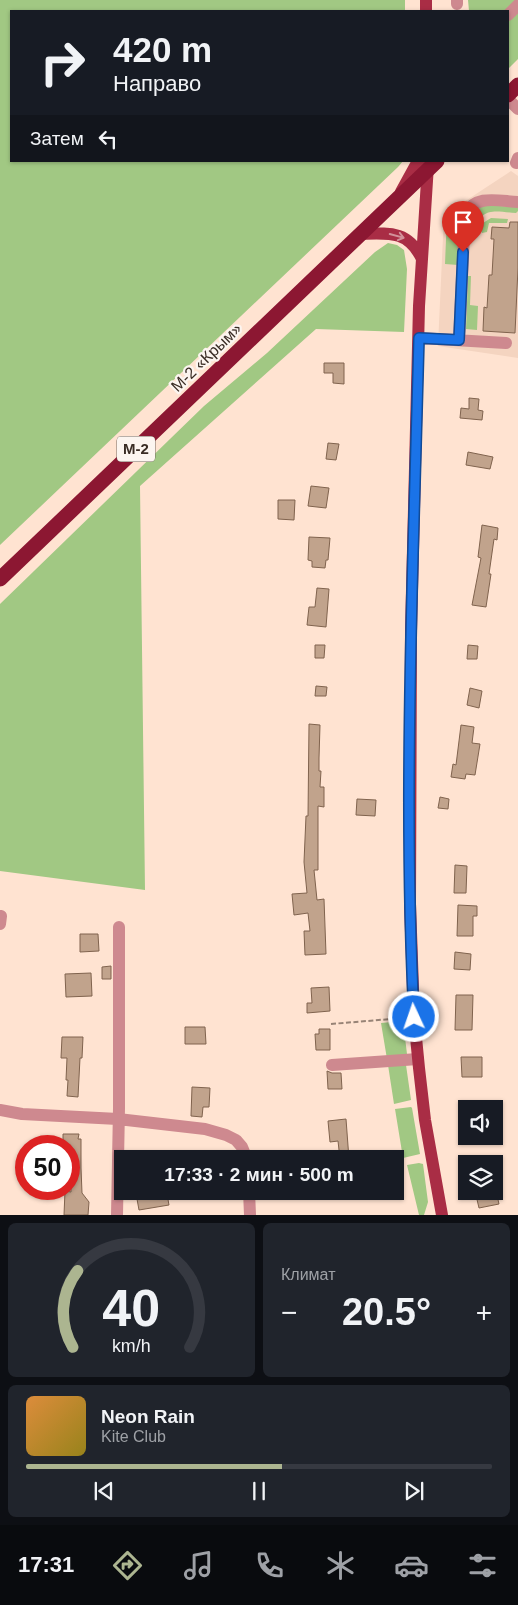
<!DOCTYPE html>
<html lang="ru">
<meta charset="utf-8">
<style>
body{margin:0;font-family:Helvetica,sans-serif;background:#20242c;color:#f1f3f6;height:100vh;display:flex;flex-direction:column;font-size:19px;white-space:nowrap}
*{box-sizing:border-box;margin:0}
p{font-size:16px;color:#9ea1a6}
.icon{flex:none;width:28px;height:28px;fill:none;stroke:currentColor;stroke-width:2;stroke-linecap:round;stroke-linejoin:round}
.map{position:relative;height:1215px;overflow:hidden}
.side{display:flex;flex-direction:column;gap:8px;padding:8px;background:#0d0f14;flex:1}
.side>*{flex:none}
.guide{position:absolute;left:10px;top:10px;width:499px;height:152px;border-radius:0px;box-shadow:0 1px 4px #0004;background:#171b24;color:#f1f3f6;overflow:hidden}
.fabs{position:absolute;left:458px;top:1100px;display:grid;gap:10px}
.fabs a{display:grid;place-items:center;width:45px;height:45px;border-radius:0px;background:#171b24;box-shadow:0 1px 4px #0004;font-size:25px}
.speed{position:absolute;left:15px;top:1135px;display:flex;gap:10px;font-size:25px;font-weight:700;text-align:center}
.speed>*{display:grid;place-content:center;width:65px;height:65px;border-radius:50%;background:#171b24;box-shadow:0 1px 4px #0004;line-height:1}
.speed .limit{border:8px solid #d22;background:#fff;color:#111}
.pin{position:absolute;display:grid;place-items:center;width:42px;height:42px;color:#fff;margin:-51px -21px;border-radius:50% 50% 50% 0;rotate:-45deg;box-shadow:0 0 5px #0007}
.pin .icon{rotate:45deg}
.me{position:absolute;width:55px;margin:-28px;rotate:357deg;stroke-linejoin:round;filter:drop-shadow(0 0 4px #0008)}
.turn{display:flex;align-items:center;gap:18px;height:105px;padding:0 20px;font-size:22px}
.turn .icon{width:65px;height:65px;stroke-width:2.5}
.turn b{display:block;font-size:35px;line-height:42px}
.then{display:flex;align-items:center;height:48px;padding:0 20px;background:#0003;gap:10px;font-size:19px}
.big{font-size:38px;font-weight:700;line-height:1.1}
.side .tile{flex:1;display:flex;flex-direction:column;justify-content:center;gap:8px;min-width:0;padding:0 18px;border-radius:8px;background:#20242c}
.side .dial{align-items:center;gap:0}
.dial svg{height:130px;overflow:visible;fill:none;stroke:#363941;stroke-width:7;stroke-linecap:round;text-anchor:middle}
.dial text{fill:#f1f3f6;stroke:none}
.song{display:flex;align-items:center;gap:15px}
.cover{width:60px;height:60px;border-radius:8px;background:linear-gradient(135deg,hsl(30 70% 55%),hsl(50 70% 35%))}
.played{height:5px;border-radius:2px;background:linear-gradient(90deg,#acb590 55%,#363941 55%)}
.keys{display:flex;justify-content:space-around;direction:ltr}
.heat{display:flex;justify-content:space-between;align-items:center;font-size:28px;direction:ltr}
.side .tiles{flex:1;display:grid;gap:8px;grid-template-columns:1fr 1fr}
.tile:last-child{grid-column:span 2}
.trip{position:absolute;left:114px;top:1150px;width:290px;height:50px;border-radius:0px;background:#171b24;box-shadow:0 1px 4px #0004;font-weight:700;line-height:50px;text-align:center}
.tabs{display:flex;height:80px;justify-content:space-around;align-items:center;background:#090b0e;color:#9ea1a6}
.tabs .icon{width:35px;height:35px}
.tabs .on{color:#acb590}
.tabs b{font-size:22px;color:#f1f3f6}
.map>svg:first-child{display:block}
.built{fill:#f4d4c0}
.green{fill:#a1c883}
.building{fill:#c1a38c;stroke:#80634e}
.lines{fill:none;stroke-linecap:round;stroke-linejoin:round}
.path{stroke:#978376;stroke-width:2;stroke-dasharray:5 2.5;stroke-linecap:butt}
.minor{stroke:#ce898f;stroke-width:12}
.major{stroke:#a92d45;stroke-width:12}
.highway{stroke:#8c1732;stroke-width:15}
.oneway{stroke:#d2919a}
.route-casing{stroke:#114b97;stroke-width:12}
.route{stroke:#1a73e8;stroke-width:9}
.labels{text-anchor:middle;stroke-width:4.5;stroke-linejoin:round;paint-order:stroke}
.shield{fill:#fcf5f0;stroke:#746861;stroke-width:1}
.shield-label{font-size:15px;font-weight:bold;fill:#392c24}
.street-label{font-size:16px;fill:#392c24;stroke:#fcf5f0}
</style>
<div class="map">
<svg width="518" height="1215" viewBox="0 0 518 1215">
<rect width="100%" height="100%" fill="#ffe3d1"/>
<path class="built" d="M 511,171 L 518,176 L 518,358 L 438,346 L 444,215 Z"/>
<path class="green" d="M 0,0 L 405,0 L 405,11 L 11,11 L 11,161 L 403,161 L 398,167 L 0,545 Z
M 468,0 L 518,0 L 518,59 L 508,69 L 508,11 L 469,11 Z
M 477,205 L 518,207 L 518,211 L 516,213 C 492,211 483,207 473,231 L 466,230 L 467,217 Z
M 461,206 L 458,265 L 445,264 L 447,215 Z
M 491,218 L 508,219 L 507,223 L 489,223 L 487,232 L 482,233 L 481,231 L 483,223 Z
M 388,243 L 397,245 L 404,250 L 407,269 L 404,332 L 316,329 L 140,486 L 145,890 L 0,871 L 0,604 L 204,406 L 267,353 L 375,252 Z
M 468,276 L 471,276 L 470,305 L 478,306 L 477,330 L 466,329 Z
M 403,1021 L 407,1054 L 387,1059 L 381,1023 Z
M 388,1065 L 406,1065 L 411,1100 L 394,1104 Z
M 411,1107 L 412,1108 L 420,1154 L 403,1158 L 395,1109 Z
M 419,1163 L 423,1164 L 428,1202 L 424,1215 L 419,1215 L 407,1165 Z"/>
<path class="building" d="M 510,222 L 518,222 L 518,268 L 515,333 L 483,331 L 484,307 L 487,308 L 489,275 L 492,275 L 494,239 L 491,239 L 492,227 L 509,228 Z
M 324,363 L 344,363 L 344,384 L 333,383 L 333,373 L 324,373 Z
M 469,398 L 479,399 L 478,410 L 483,411 L 482,420 L 460,418 L 461,408 L 469,409 Z
M 328,443 L 339,444 L 336,460 L 326,459 Z
M 468,452 L 493,457 L 490,469 L 466,465 Z
M 311,486 L 329,488 L 326,508 L 308,506 Z
M 278,500 L 295,500 L 294,520 L 278,519 Z
M 482,525 L 498,528 L 497,540 L 494,539 L 489,574 L 491,574 L 486,607 L 472,605 L 481,558 L 478,557 Z
M 309,537 L 330,538 L 328,560 L 326,560 L 325,568 L 312,567 L 312,561 L 308,560 Z
M 317,588 L 329,589 L 326,627 L 307,625 L 309,607 L 315,607 Z
M 315,645 L 325,645 L 324,658 L 315,658 Z
M 468,645 L 478,646 L 477,659 L 467,659 Z
M 316,686 L 327,687 L 326,696 L 315,696 Z
M 470,688 L 482,691 L 479,708 L 467,705 Z
M 309,724 L 320,725 L 319,758 L 319,771 L 321,771 L 320,787 L 324,787 L 324,807 L 318,806 L 318,870 L 314,870 L 317,900 L 324,899 L 326,954 L 305,955 L 304,931 L 310,931 L 308,913 L 294,915 L 292,894 L 307,893 L 304,862 L 306,816 L 308,816 Z
M 461,725 L 474,727 L 472,743 L 480,744 L 475,775 L 466,774 L 465,779 L 451,777 L 453,764 L 456,765 Z
M 440,797 L 449,799 L 448,809 L 438,808 Z
M 357,799 L 376,800 L 375,816 L 356,815 Z
M 455,865 L 467,866 L 466,893 L 454,893 Z
M 458,905 L 477,906 L 477,916 L 473,916 L 473,936 L 457,936 Z
M 80,934 L 98,934 L 99,951 L 80,952 Z
M 455,952 L 471,954 L 470,970 L 454,969 Z
M 111,966 L 111,979 L 102,979 L 102,967 Z
M 91,973 L 92,996 L 66,997 L 65,974 Z
M 329,987 L 330,1011 L 307,1013 L 307,1003 L 312,1003 L 311,988 Z
M 456,995 L 473,995 L 472,1030 L 455,1030 Z
M 185,1027 L 205,1027 L 206,1044 L 185,1044 Z
M 319,1029 L 330,1029 L 330,1050 L 316,1050 L 315,1034 L 319,1034 Z
M 62,1037 L 83,1037 L 82,1058 L 80,1058 L 78,1097 L 67,1096 L 68,1080 L 66,1080 L 67,1058 L 61,1058 Z
M 461,1057 L 482,1057 L 482,1077 L 462,1077 Z
M 327,1071 L 332,1073 L 341,1073 L 342,1089 L 328,1089 Z
M 192,1087 L 210,1088 L 209,1107 L 203,1107 L 202,1117 L 191,1116 Z
M 346,1119 L 349,1159 L 340,1159 L 338,1141 L 330,1142 L 328,1121 Z
M 63,1134 L 79,1134 L 78,1139 L 81,1139 L 81,1168 L 82,1193 L 89,1202 L 88,1215 L 64,1215 L 65,1191 L 71,1192 L 69,1146 L 63,1145 Z
M 475,1191 L 496,1191 L 499,1204 L 479,1208 Z
M 167,1194 L 169,1205 L 139,1210 L 137,1199 Z"/>
<g class="lines">
<path class="path" d="M 331,1024 L 403,1018"/>
<path class="minor" d="M 457,0 L 457,4
M 508,15 L 518,5
M 508,99 L 518,109
M 516,163 L 518,158
M 419,338 L 506,343
M 459,340 L 465,214 C 476,194 498,201 518,202
M 0,924 L 1,916
M 332,1065 L 418,1059
M 0,1110 L 22,1114 L 118,1119 L 205,1129 L 226,1135 L 236,1140 L 242,1147 L 247,1159
M 249,1191 L 250,1215
M 117,1215 L 119,1108 L 119,927"/>
<path class="major" d="M 426,11 L 426,0
M 428,165 L 419,306 L 411,631 L 410,904 L 414,1017 L 419,1068 L 425,1120 L 442,1215
M 401,192 L 418,161
M 360,234 C 389,233 408,230 422,259"/>
<path class="highway" d="M 508,95 L 518,85
M 0,579 L 437,161"/>
</g>
<defs><path id="oneway-shaft" d="M-6 0H5M1.5-3L5.5 0L1.5 3" fill="none" stroke-width="1.6" stroke-linecap="round" stroke-linejoin="round" transform="scale(1.25)"/></defs>
<use class="oneway" href="#oneway-shaft" transform="translate(397 236) rotate(15)"/>
<g class="lines">
<g class="route-casing">
<path id="route" d="M 414,1017 C 406,862 409,708 413,553 C 415,481 417,409 419,338 L 459,340 L 463,252"/>
</g>
<use href="#route" class="route"/>
</g>
<g class="labels">
<rect class="shield" x="117" y="436.5" width="38" height="25" rx="4"/>
<g class="shield-label">
<text x="136" y="454">М-2</text>
</g>
<g class="street-label">
<text transform="translate(206 357) rotate(-44)" y="6">М-2 «Крым»</text>
</g>
</g>
</svg>
<div class="fabs">
<a><svg class="icon" aria-label="sound" viewBox="0 0 24 24"><path d="M4 9h4l5-4v14l-5-4H4zM17 9q2 3 0 6"/></svg></a>
<a><svg class="icon" aria-label="layers" viewBox="0 0 24 24"><path d="M12 4l9 5-9 5-9-5zM3 14l9 5 9-5"/></svg></a>
</div>
<div class="speed"><div class="limit">50</div></div>
<div class="pin" style="left:463px;top:252px;background:#d93025"><svg class="icon" aria-label="arrive" viewBox="0 0 24 24"><path d="M6 21V4h12l-3 4 3 4H6"/></svg></div>
<svg class="me" style="left:414px;top:1017px" viewBox="-20 -20 40 40"><circle r="17" fill="#1a73e8" stroke="#fff" stroke-width="3"/><path d="M0-11L8 9 0 5-8 9z" fill="#fff"/></svg>
<div class="trip">17:33 · 2 мин · 500 m</div>
<div class="guide">
<div class="turn"><svg class="icon" aria-label="right" viewBox="0 0 24 24"><path d="M7 20v-9h11M14 6l5 5-5 5"/></svg><div><b>420 m</b>Направо</div></div>
<div class="then">Затем<svg class="icon" aria-label="left" viewBox="0 0 24 24"><path d="M17 20v-9H6M10 6l-5 5 5 5"/></svg></div>
</div>
</div>
<section class="side">
<div class="tiles">
<div class="tile dial"><svg viewBox="0 0 100 80">
<path d="M14 69A42 42 0 1 1 86 69"/>
<path d="M14 69A42 42 0 0 1 17 22" stroke="#acb590"/>
<text x="50" y="56" font-size="32" font-weight="700">40</text>
<text x="50" y="72" font-size="11">km/h</text>
</svg></div>
<div class="tile"><p>Климат</p>
<div class="heat"><a>−</a><b class="big">20.5°</b><a>+</a></div>
</div>
<div class="tile">
<div class="song"><i class="cover"></i><div><b>Neon Rain</b><p>Kite Club</p></div></div>
<div class="played"></div>
<div class="keys"><svg class="icon" aria-label="previous" viewBox="0 0 24 24"><path d="M18 5L8 12l10 7zM5 5v14"/></svg><svg class="icon" aria-label="pause" viewBox="0 0 24 24"><path d="M8 5v14M16 5v14"/></svg><svg class="icon" aria-label="next" viewBox="0 0 24 24"><path d="M6 5l10 7-10 7zM19 5v14"/></svg></div>
</div>
</div>
</section>
<nav class="tabs">
<b>17:31</b>
<svg class="icon on" aria-label="directions" viewBox="0 0 24 24"><path d="M12 3l9 9-9 9-9-9zM9 14v-3h6M13 9l2 2-2 2"/></svg>
<svg class="icon" aria-label="music" viewBox="0 0 24 24"><path d="M9 18V5l10-2v13"/><circle cx="6" cy="18" r="3"/><circle cx="16" cy="16" r="3"/></svg>
<svg class="icon" aria-label="phone" viewBox="0 0 24 24"><path d="M5 4h4l2 5-3 2q2 4 5 5l2-3 5 2v4C11 20 4 13 5 4z"/></svg>
<svg class="icon" aria-label="climate" viewBox="0 0 24 24"><path d="M12 3v18M4 7l16 10M4 17L20 7"/></svg>
<svg class="icon" aria-label="car" viewBox="0 0 24 24"><path d="M5 17H2v-5l4-1 3-4h7l3 4 3 1v5h-3M9 17h6M6 11h13"/><circle cx="7" cy="17" r="2"/><circle cx="17" cy="17" r="2"/></svg>
<svg class="icon" aria-label="filters" viewBox="0 0 24 24"><path d="M4 7h16M4 17h16"/><circle cx="9" cy="7" r="2"/><circle cx="15" cy="17" r="2"/></svg>
</nav>
